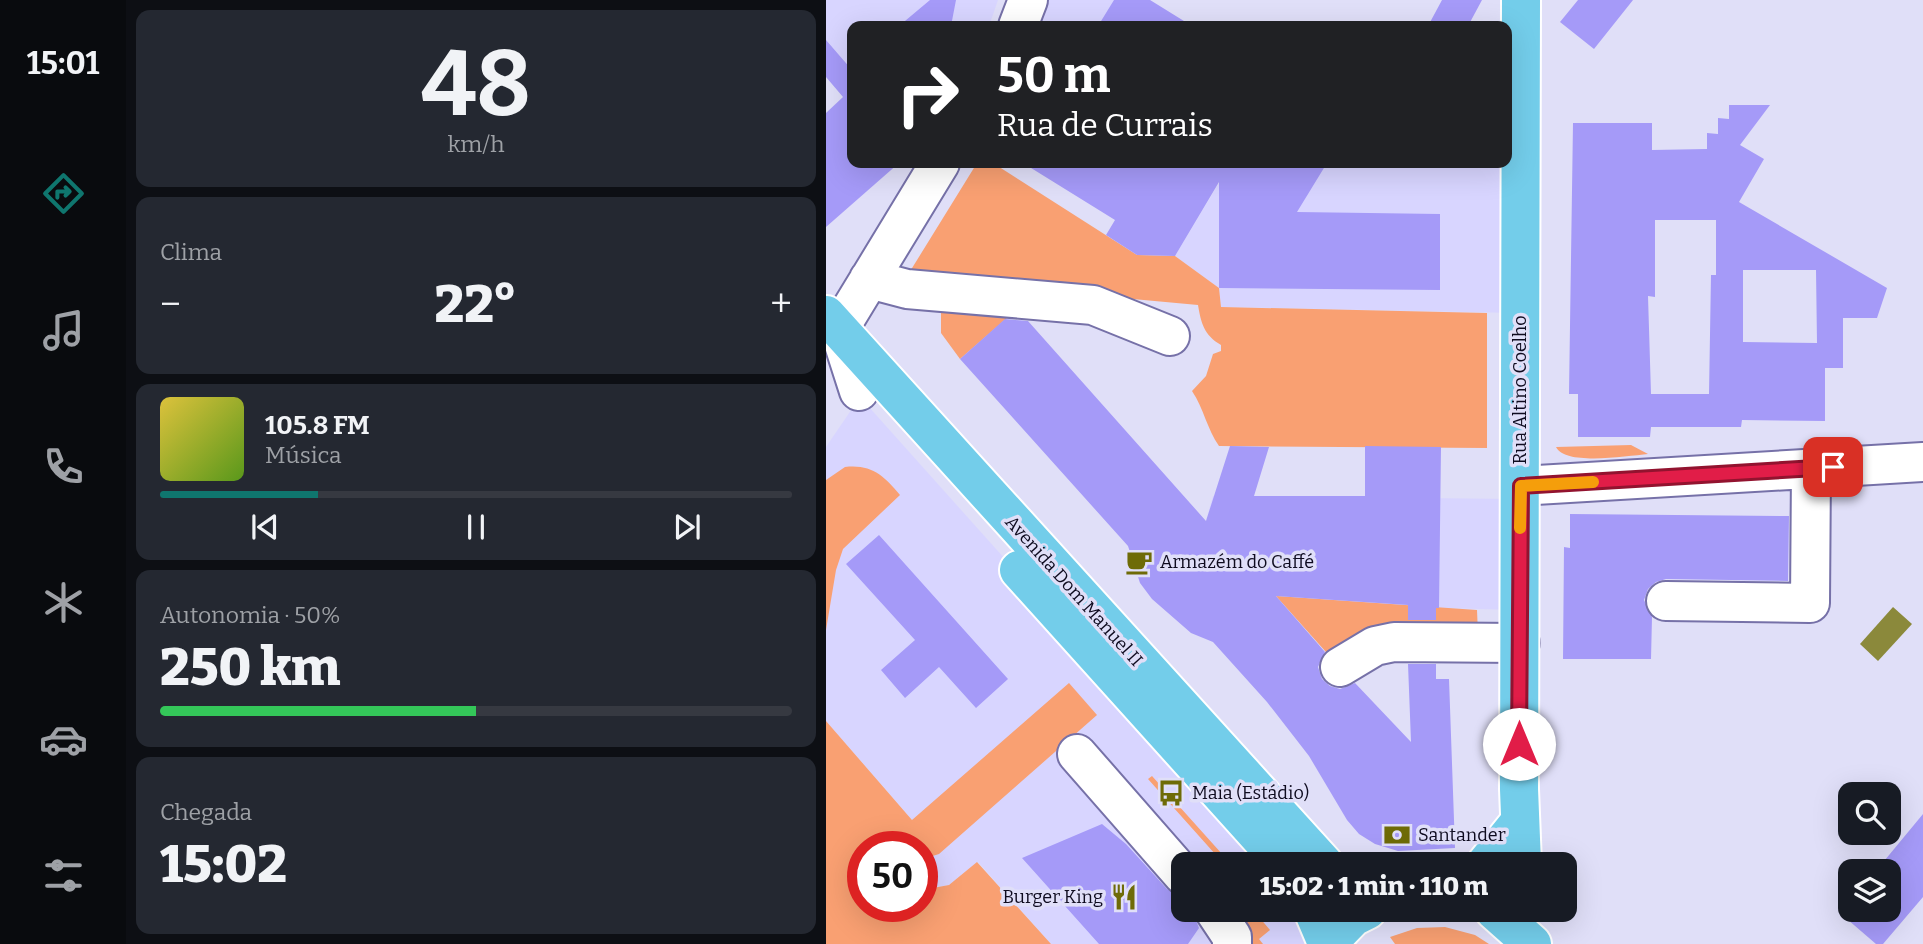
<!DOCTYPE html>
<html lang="pt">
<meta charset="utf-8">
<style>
body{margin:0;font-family:Bitter,serif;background:#242831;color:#f1f3f6;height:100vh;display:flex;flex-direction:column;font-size:26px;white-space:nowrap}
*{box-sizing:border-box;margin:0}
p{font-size:23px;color:#9ea1a6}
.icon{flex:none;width:38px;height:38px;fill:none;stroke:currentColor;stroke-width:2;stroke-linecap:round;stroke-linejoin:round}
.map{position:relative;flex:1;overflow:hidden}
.details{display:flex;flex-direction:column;gap:10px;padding:10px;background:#0d0f14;width:700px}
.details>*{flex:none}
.top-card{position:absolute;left:21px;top:21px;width:665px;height:147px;border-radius:14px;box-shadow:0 7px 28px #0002;background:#202124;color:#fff;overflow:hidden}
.controls{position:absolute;left:1012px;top:782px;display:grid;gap:14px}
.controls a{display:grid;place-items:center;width:63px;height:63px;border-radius:14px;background:#171b24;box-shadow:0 7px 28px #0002;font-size:35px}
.speed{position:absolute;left:21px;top:831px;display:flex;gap:14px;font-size:35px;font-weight:700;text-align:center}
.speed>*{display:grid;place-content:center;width:91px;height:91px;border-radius:50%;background:#171b24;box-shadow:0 7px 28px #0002;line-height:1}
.speed .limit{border:10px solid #d22;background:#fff;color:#111}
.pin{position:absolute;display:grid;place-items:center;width:60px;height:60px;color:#fff;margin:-30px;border-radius:14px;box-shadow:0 4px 10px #0006}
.me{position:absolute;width:77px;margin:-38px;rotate:0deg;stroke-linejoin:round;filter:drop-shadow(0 0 5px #0008)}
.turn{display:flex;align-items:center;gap:24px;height:147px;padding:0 35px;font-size:32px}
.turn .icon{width:91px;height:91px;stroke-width:2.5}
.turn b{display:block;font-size:49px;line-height:60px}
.big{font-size:52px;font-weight:800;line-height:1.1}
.details .card{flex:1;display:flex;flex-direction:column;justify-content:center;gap:10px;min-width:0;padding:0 24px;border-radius:14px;background:#242831}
.details .dial{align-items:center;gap:0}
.dial b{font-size:91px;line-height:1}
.song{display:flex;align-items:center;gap:21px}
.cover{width:84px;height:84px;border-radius:10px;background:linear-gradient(135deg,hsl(50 70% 55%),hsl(90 70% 35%))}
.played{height:7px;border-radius:4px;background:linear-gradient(90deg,#0f766e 25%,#363941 25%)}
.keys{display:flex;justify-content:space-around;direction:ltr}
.heat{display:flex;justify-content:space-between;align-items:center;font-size:38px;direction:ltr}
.charge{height:10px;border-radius:5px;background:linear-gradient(90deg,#34c759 50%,#363941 0)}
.trip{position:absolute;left:345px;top:852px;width:406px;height:70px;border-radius:14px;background:#171b24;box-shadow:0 7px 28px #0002;font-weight:800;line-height:70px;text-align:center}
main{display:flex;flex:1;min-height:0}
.dock{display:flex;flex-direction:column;width:126px;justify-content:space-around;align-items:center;background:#090b0e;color:#9ea1a6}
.dock .icon{width:49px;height:49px}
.dock .active{color:#0f766e}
.dock b{font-size:32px;color:#f1f3f6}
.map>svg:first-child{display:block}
.built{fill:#d8d5ff}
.green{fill:#f9a072}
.water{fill:#8b893b}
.building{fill:#a59af8;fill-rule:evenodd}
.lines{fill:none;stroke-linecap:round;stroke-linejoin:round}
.minor-casing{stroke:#7671a8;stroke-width:42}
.major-casing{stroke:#fff;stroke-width:42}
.minor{stroke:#fff;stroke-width:38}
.major{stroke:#73cdea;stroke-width:38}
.route-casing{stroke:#92132f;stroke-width:18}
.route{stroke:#e11d48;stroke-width:12}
.slow{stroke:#f59e0b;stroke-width:12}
.labels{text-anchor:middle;stroke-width:7;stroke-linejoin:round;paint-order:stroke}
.street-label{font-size:18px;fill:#0e0b1f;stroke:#e0dff8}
.poi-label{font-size:18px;fill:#0e0b1f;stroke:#e0dff8;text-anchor:start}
</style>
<main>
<nav class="dock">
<b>15:01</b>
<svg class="icon active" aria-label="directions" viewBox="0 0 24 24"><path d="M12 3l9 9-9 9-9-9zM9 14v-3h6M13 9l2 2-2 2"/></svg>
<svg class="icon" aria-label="music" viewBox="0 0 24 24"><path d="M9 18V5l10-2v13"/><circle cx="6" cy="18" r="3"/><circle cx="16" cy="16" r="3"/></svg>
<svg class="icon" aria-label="phone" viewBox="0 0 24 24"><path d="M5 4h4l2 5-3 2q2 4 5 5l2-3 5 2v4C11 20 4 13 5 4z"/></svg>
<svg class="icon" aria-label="climate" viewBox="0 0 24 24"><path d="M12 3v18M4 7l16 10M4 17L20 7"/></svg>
<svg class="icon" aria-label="car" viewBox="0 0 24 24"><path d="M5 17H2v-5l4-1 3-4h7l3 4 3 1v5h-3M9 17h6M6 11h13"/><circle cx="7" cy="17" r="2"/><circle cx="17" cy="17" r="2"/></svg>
<svg class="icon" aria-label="filters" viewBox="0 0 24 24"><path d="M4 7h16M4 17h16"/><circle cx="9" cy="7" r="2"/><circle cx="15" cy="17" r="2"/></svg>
</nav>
<section class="details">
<div class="card dial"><b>48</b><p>km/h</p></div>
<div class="card"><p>Clima</p>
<div class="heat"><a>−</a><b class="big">22°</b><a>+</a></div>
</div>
<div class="card">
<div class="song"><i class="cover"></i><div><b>105.8 FM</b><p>Música</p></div></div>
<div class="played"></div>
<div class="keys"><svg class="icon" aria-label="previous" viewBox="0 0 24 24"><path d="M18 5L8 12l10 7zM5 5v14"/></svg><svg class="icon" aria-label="pause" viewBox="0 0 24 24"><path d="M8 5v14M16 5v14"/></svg><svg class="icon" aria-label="next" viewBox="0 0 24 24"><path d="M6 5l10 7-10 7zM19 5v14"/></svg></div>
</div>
<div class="card"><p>Autonomia · 50%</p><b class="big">250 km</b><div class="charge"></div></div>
<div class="card"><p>Chegada</p><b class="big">15:02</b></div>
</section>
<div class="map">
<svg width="1097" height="944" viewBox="0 0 1097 944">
<rect width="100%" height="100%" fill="#e0dff8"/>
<path class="built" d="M 0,0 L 172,0 L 163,26 L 26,26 L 26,70 L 0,40 Z
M 206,0 L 324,0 L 366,26 L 224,26 L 203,11 Z
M 405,163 L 681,163 L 691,313 L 395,307 L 393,288 L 349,256 Z
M 34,397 L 452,864 L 357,864 L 357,910 L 482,910 L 495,944 L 225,944 L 152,862 L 123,885 L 96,890 L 96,847 L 101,837 L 0,721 L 0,447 Z
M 387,496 L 691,499 L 690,610 L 613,608 L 450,596 L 380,520 Z"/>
<path class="green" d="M 151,163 L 167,163 L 311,255 L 349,256 L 393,288 L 395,307 L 661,313 L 661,448 L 393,446 C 381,429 378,409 366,391 L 380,376 L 387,354 L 395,351 L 395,345 C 378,335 375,323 372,305 L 101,280 L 83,273 Z
M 115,305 L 189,311 L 134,359 L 115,333 Z
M 805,445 L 822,454 C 801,456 739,466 730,447 Z
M 19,467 C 46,464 58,476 74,495 L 17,549 L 10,570 L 0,630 L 0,480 Z
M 450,596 L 651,610 L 652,634 L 508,661 Z
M 243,683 L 271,715 L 113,854 L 97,859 L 96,847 L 37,847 L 37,906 L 96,906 L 96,890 L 123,885 L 151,862 L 225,944 L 0,944 L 0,721 L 86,820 Z
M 326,776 L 405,864 L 398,864 L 322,779 Z
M 413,910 L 435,910 L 438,913 L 433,917 L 444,930 L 433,939 L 437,944 L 420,944 L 409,914 Z
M 619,927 L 649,935 L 663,944 L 569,944 L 564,937 L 591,928 Z"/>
<path class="water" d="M 1067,607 L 1086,624 L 1052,661 L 1034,644 Z"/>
<path class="building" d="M 104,0 L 130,0 L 125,26 L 73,26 Z
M 288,0 L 324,0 L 366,26 L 272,26 Z
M 616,0 L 656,0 L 642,26 L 602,26 Z
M 752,0 L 807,0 L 768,49 L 734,22 Z
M 0,40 L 26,70 L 26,163 L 73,163 L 0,227 L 0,113 L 17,97 L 0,77 Z
M 903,105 L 944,105 L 914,145 L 938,159 L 913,202 L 1061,288 L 1051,318 L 1017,318 L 1017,368 L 999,368 L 999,421 L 916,420 L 915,427 L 825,427 L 824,437 L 752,437 L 752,394 L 743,394 L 747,123 L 826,123 L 826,150 L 881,149 L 881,133 L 892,134 L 892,118 L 903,119 ZM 829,220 L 890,220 L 890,275 L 885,275 L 883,394 L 825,394 L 822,296 L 829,297 ZM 917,270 L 990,270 L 991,343 L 917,342 Z
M 197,163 L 501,163 L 471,212 L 614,214 L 614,290 L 393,288 L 393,182 L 349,256 L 311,255 L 280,235 L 289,220 Z
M 179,319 L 202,321 L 380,521 L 404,446 L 443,447 L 428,496 L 539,496 L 539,446 L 615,447 L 613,608 L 610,608 L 610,620 L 582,620 L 582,605 L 450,596 L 499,652 L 492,667 L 496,679 L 504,686 L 514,689 L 529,683 L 585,742 L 582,664 L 610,664 L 610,679 L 623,679 L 629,848 L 572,851 L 549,844 L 533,834 L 521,820 L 483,756 L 441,702 L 387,642 L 365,633 L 326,599 L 314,583 L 302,546 L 134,359 Z
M 744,514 L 963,516 L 962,581 L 840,579 L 830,582 L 822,589 L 818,600 L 826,617 L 825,659 L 737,659 L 738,547 L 744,548 Z
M 53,535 L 182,679 L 150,708 L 113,667 L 79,698 L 55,670 L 89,640 L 20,564 Z
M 1097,814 L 1097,897 L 1057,944 L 1050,944 L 1014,913 L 1024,901 L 1024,910 L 1062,910 L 1062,872 L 1049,872 Z
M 276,824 L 300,844 L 341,889 L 357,896 L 357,910 L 366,910 L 373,928 L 362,944 L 273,944 L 196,858 Z"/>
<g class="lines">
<g class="minor-casing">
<path id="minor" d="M 192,26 L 202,0
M 43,279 L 81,289 L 267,305 L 344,336
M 33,391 L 13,329 L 114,163
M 695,486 L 1097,462
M 840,601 L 984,603 L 985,468
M 514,667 L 549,646 L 568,642 L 694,643
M 251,754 L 357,875
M 388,910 L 406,937 L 406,944"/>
</g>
<g class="major-casing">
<path id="major" d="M 695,0 L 693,789 L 696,864
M 0,315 L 498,864
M 193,570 L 458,864
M 660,864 L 693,823
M 487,910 L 501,943
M 668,910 L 706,944
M 501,944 L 527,917 L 541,910"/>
</g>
<use href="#minor" class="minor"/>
<use href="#major" class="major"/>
</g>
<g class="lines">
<g class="route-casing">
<path id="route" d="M 693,744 L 695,486 L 1007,467"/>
</g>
<use href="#route" class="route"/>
<path class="slow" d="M 694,528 L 695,486 L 767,482"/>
</g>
<defs>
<g id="cafe-bare" transform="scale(2.1)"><path d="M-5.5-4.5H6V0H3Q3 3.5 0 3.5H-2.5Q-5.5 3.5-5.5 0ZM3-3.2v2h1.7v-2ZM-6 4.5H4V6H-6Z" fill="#6e6b07" stroke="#e0dff8" stroke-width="2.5" paint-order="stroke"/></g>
<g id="bus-bare" transform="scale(2.1)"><path d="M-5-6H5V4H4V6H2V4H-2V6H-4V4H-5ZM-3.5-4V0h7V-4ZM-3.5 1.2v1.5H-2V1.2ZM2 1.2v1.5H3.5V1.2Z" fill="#6e6b07" stroke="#e0dff8" stroke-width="2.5" paint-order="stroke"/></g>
<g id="bank-bare" transform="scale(2.1)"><path d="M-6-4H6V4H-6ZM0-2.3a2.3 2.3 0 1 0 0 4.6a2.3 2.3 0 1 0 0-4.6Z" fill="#6e6b07" stroke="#e0dff8" stroke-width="2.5" paint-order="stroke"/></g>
<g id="restaurant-bare" transform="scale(2.1)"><path d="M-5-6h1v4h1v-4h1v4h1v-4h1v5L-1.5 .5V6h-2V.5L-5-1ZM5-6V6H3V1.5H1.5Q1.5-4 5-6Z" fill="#6e6b07" stroke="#e0dff8" stroke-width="2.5" paint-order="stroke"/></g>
</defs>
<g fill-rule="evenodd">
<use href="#cafe-bare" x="313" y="562"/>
<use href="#bus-bare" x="345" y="793"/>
<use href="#bank-bare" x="571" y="835"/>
<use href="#restaurant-bare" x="298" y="897"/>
</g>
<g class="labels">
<g class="street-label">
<text transform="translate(694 390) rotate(-90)" y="6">Rua Altino Coelho</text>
<text transform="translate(248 591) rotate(48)" y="6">Avenida Dom Manuel II</text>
</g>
<g class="poi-label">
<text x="334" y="568">Armazém do Caffé</text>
<text x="366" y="799">Maia (Estádio)</text>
<text x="592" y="841">Santander</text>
<text x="277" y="903" text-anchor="end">Burger King</text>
</g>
</g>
</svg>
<div class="controls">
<a><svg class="icon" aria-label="search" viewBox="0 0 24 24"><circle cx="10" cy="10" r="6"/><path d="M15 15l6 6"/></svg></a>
<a><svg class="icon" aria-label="layers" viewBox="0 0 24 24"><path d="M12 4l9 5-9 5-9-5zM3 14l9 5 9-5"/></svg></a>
</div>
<div class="speed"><div class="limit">50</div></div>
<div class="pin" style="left:1007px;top:467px;background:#d93025"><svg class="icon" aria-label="arrive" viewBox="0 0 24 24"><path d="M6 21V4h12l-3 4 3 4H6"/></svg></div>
<svg class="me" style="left:693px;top:744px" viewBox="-20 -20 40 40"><circle r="19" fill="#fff"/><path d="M0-13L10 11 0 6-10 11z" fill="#e11d48"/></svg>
<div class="trip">15:02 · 1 min · 110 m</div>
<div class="top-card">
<div class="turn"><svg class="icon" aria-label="right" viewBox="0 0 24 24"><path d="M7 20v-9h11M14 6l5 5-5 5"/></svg><div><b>50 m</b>Rua de Currais</div></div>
</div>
</div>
</main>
